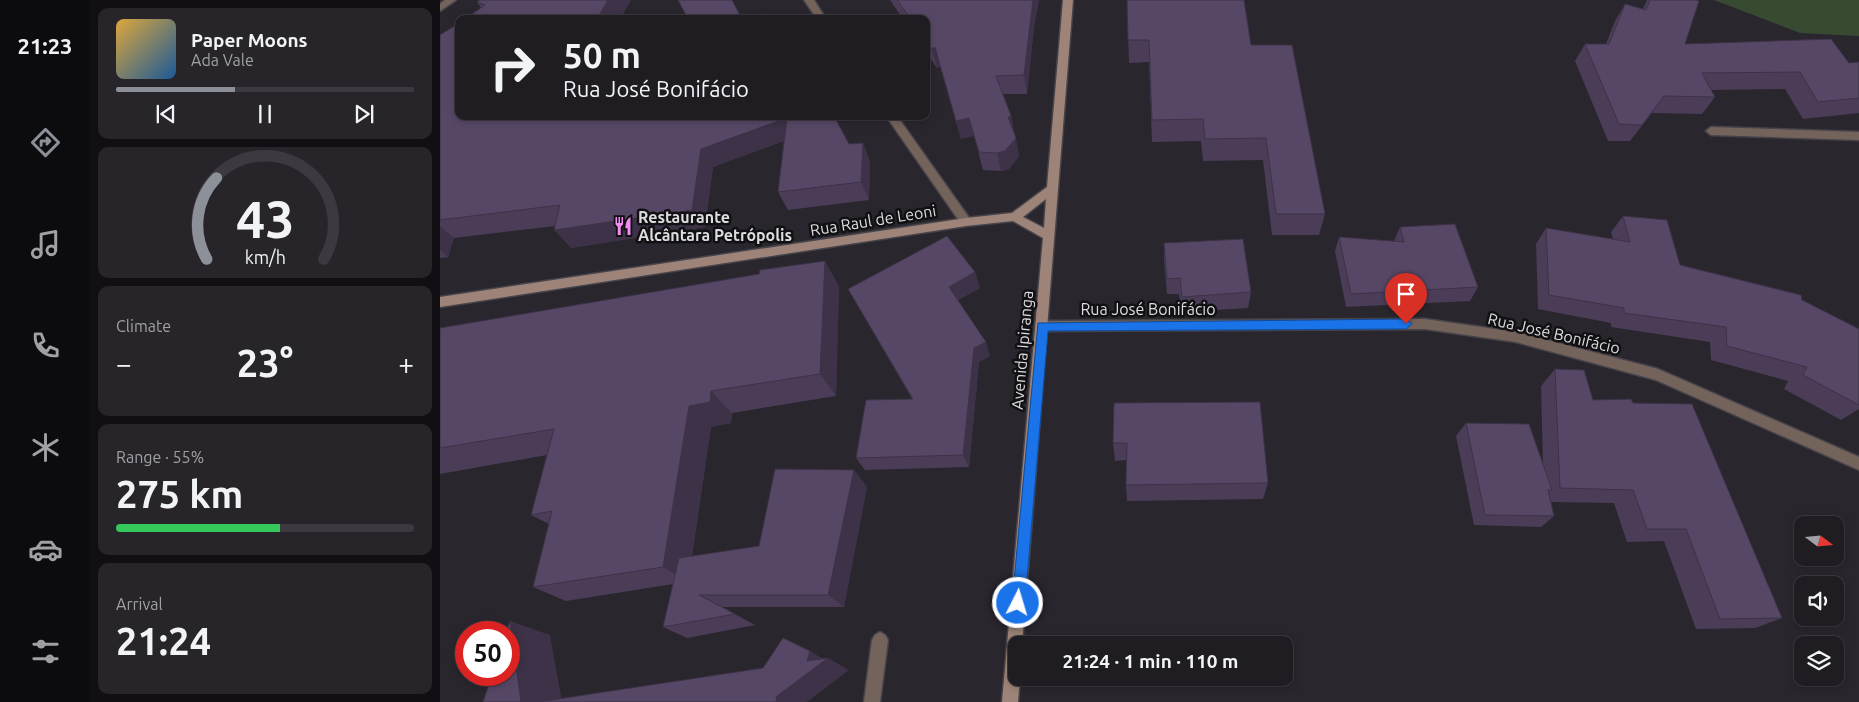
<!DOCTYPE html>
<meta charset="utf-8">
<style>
body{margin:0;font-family:Ubuntu,sans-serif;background:#27252a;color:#f1f3f6;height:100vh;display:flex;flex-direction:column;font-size:19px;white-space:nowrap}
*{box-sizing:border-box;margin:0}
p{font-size:16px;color:#a1a1a5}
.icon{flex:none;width:28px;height:28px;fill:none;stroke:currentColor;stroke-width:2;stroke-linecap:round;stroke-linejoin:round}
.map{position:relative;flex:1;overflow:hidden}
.panel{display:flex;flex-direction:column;gap:8px;padding:8px;background:#110f13;width:350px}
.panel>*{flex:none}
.hud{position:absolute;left:15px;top:15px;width:475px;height:105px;border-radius:10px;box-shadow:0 2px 8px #0003,0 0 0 1px #3c3a40;background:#1f1c22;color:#f1f3f6;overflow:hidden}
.needle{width:32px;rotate:106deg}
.tools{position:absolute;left:1354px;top:516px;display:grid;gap:10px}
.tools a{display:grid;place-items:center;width:50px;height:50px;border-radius:10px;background:#1f1c22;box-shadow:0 2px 8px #0003,0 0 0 1px #3c3a40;font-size:25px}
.speed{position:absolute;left:15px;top:621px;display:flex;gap:10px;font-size:25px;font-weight:700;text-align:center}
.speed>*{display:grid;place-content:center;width:65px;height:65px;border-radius:50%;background:#1f1c22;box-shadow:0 2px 8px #0003,0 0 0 1px #3c3a40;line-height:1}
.speed .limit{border:8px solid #d22;background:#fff;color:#111}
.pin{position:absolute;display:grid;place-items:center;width:42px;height:42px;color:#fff;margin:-51px -21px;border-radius:50% 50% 50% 0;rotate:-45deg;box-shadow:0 0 5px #0007}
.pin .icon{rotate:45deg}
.me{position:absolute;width:55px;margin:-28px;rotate:5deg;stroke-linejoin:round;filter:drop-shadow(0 0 4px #0008)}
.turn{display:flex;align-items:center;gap:18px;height:105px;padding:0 25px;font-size:22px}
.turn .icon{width:65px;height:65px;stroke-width:2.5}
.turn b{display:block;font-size:35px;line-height:42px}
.big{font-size:38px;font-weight:700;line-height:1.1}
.panel .widget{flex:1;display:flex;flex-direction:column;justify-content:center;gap:8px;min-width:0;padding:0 18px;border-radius:10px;background:#27252a}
.panel .dial{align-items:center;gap:0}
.dial svg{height:130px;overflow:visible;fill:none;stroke:#3c3a40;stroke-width:7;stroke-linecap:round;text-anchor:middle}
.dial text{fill:#f1f3f6;stroke:none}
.song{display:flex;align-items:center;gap:15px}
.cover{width:60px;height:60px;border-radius:8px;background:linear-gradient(135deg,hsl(40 70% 55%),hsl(210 70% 35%))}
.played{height:5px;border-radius:2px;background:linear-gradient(90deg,#8c9099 40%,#3c3a40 40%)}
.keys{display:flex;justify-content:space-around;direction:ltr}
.heat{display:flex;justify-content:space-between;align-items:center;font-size:28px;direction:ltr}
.charge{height:8px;border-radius:4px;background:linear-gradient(90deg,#34c759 55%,#3c3a40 0)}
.trip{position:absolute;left:568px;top:636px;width:285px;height:50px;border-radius:10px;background:#1f1c22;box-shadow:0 2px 8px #0003,0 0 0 1px #3c3a40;font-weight:700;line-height:50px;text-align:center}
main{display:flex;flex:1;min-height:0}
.dock{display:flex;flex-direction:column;width:90px;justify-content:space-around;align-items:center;background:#0c0b0e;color:#a1a1a5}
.dock .icon{width:35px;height:35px}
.dock .current{color:#8c9099}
.dock b{font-size:22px;color:#f1f3f6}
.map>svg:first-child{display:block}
.green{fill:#394a33}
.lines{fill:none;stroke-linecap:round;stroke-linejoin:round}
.service-casing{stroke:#46434a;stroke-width:3}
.minor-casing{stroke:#46434a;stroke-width:3}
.secondary-casing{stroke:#46434a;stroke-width:3}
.service{fill:#74635b;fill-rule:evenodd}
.minor{fill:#74635b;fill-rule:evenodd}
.secondary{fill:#9e8478;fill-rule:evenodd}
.wall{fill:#4b3d58}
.shaded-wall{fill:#3d3247}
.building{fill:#574766;stroke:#3d3247}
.route{fill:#1a73e8;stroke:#114b97}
.labels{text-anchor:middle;stroke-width:5;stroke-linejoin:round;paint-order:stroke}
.poi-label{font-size:16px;font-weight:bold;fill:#dedce0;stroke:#111013;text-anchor:start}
.street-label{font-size:16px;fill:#dedce0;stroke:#111013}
</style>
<main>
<nav class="dock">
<b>21:23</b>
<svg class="icon current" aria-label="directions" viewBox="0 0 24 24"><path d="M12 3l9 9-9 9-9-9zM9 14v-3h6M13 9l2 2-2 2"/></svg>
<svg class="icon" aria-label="music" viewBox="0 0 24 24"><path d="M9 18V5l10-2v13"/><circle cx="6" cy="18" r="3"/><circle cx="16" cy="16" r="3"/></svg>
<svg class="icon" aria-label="phone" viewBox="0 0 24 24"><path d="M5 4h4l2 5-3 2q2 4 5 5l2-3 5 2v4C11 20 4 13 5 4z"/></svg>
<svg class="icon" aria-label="climate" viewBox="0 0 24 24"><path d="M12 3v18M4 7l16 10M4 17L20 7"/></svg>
<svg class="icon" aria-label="car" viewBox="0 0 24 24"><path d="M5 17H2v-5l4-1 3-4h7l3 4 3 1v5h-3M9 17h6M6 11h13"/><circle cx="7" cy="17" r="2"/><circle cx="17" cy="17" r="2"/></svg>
<svg class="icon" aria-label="filters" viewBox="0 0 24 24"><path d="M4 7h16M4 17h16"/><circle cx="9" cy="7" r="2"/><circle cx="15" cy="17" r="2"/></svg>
</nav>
<section class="panel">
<div class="widget">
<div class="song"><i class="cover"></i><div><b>Paper Moons</b><p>Ada Vale</p></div></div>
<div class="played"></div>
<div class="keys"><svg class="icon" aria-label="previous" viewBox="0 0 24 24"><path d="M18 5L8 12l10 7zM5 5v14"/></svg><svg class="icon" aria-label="pause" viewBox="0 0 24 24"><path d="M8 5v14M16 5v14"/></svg><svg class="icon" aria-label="next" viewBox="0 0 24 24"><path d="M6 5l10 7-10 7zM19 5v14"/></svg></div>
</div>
<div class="widget dial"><svg viewBox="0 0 100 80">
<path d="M14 69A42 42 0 1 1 86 69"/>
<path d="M14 69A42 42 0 0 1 20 19" stroke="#8c9099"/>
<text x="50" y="56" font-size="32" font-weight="700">43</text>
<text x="50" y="72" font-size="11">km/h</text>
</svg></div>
<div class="widget"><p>Climate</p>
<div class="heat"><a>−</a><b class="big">23°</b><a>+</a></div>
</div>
<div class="widget"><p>Range · 55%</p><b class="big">275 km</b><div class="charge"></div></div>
<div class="widget"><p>Arrival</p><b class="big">21:24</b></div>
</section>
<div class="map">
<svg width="1419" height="702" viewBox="0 0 1419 702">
<rect width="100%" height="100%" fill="#29262d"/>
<path class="green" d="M 1274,0 L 1419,0 L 1419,36 L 1360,33 Z"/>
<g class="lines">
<g class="service-casing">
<path id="service" d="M 440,632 L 445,635 L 448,640 L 440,702 L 424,702 L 432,640 L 435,635 Z"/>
</g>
<g class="minor-casing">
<path id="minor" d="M 5,0 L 16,0 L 0,11 L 0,4 Z
M 364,0 L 374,0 L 386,19 L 377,19 Z
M 446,116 L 457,116 L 530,219 L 532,222 L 530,225 L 522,225 Z
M 1271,127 L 1419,132 L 1419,140 L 1271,135 L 1266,131 Z
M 985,319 L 1076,332 L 1218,369 L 1419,457 L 1419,470 L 1216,380 L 1076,342 L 985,329 L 602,331 L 598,330 L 596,326 L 598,322 L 602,321 Z"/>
</g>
<g class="secondary-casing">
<path id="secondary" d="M 623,0 L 633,0 L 582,645 L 576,645 L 576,678 L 580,678 L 578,702 L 562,702 L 603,238 L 573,221 L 526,226 L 0,307 L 0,297 L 526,218 L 572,213 L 607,187 ZM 606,199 L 604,228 L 583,217 Z"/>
</g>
<use href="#service" class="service"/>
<use href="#minor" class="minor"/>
<use href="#secondary" class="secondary"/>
</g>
<path class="wall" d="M 40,0 L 191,0 L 180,19 L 25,19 L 41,8 L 37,2 Z
M 450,0 L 599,0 L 594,27 L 587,94 L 563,94 L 571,116 L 579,156 L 569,169 L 561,171 L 543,170 L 534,136 L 521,139 L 500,66 L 497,68 L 486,52 L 486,19 L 463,19 Z
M 687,0 L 811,45 L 885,214 L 879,235 L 832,235 L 823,160 L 763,161 L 761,141 L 712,142 L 709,62 L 689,63 Z
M 1207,0 L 1256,0 L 1245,44 L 1409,63 L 1419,62 L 1419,113 L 1363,119 L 1345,89 L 1271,90 L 1275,97 L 1262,114 L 1212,113 L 1190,141 L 1168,141 L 1135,61 L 1145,44 L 1166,44 L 1175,21 L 1185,4 L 1203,9 Z
M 0,35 L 409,144 L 430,161 L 429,200 L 348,210 L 338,192 L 344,141 L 273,167 L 265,227 L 131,248 L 115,226 L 14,238 L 8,257 L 0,258 Z
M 1183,216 L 1240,265 L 1362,300 L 1419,329 L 1419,409 L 1401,420 L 1344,389 L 1348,381 L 1271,360 L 1270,342 L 1171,327 L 1171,323 L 1098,309 L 1096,244 L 1106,228 L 1173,239 L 1171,232 Z
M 960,227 L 1038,287 L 1030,301 L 906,307 L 895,251 L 899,237 L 954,241 Z
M 724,243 L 811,292 L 808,308 L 741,312 L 739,294 L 727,294 L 724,259 Z
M 535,272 L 540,288 L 518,300 L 550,356 L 539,362 L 529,467 L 425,470 L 416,458 L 472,399 L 408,289 Z
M 319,274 L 399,286 L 396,396 L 292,413 L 291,423 L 271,427 L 252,556 L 319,546 L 414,470 L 427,487 L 404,607 L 282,607 L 315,625 L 247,638 L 223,627 L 233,584 L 126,601 L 93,587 L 109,524 L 91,515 L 107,455 L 0,474 L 0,328 Z
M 1115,369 L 1153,400 L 1193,403 L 1342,618 L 1315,628 L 1256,629 L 1224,541 L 1187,542 L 1174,503 L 1111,502 L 1114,516 L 1101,527 L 1034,525 L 1016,436 L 1026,423 L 1103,465 L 1101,386 Z
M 674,403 L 828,483 L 823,499 L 687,501 L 686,485 L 686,460 L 675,461 L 673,443 Z"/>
<path class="shaded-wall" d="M 168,0 L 191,0 L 180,19 L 157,19 Z
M 593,0 L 599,0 L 594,27 L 587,94 L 584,75 Z
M 495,47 L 500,66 L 497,68 L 492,49 Z
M 1224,96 L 1212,113 L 1190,141 L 1202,125 Z
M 571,116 L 574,135 L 568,117 Z
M 347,118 L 357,136 L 273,167 L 265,227 L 131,248 L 114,230 L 261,149 Z
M 529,118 L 534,136 L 521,139 L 516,121 Z
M 576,138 L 579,156 L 569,169 L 561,171 L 557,153 Z
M 423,143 L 430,161 L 429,200 L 421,182 Z
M 0,226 L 14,238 L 8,257 L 0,250 Z
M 385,261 L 399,286 L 396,396 L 380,374 Z
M 535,272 L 540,288 L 514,302 L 509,287 Z
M 546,342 L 550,356 L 539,362 L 529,467 L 523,455 L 534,348 Z
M 271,391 L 292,413 L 291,423 L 271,427 L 248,582 L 223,567 L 249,406 Z
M 414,470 L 427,487 L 404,607 L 388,595 Z
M 70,621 L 110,635 L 122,702 L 81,702 Z
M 370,651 L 385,660 L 388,658 L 409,670 L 367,702 L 336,702 L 337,696 L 367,661 Z"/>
<path class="building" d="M 40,0 L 168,0 L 157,19 L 25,19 L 45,5 L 37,2 Z
M 238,0 L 292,0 L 302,19 L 248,19 Z
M 457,0 L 593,0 L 584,75 L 556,76 L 571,116 L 568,117 L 576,138 L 565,151 L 557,153 L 539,152 L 529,118 L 516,121 L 495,47 L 492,49 L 486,41 L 486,19 L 471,19 Z
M 687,0 L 804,0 L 811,45 L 852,45 L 885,214 L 836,214 L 826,138 L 765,139 L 763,119 L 712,120 L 709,40 L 688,40 Z
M 1210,0 L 1256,0 L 1259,1 L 1245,44 L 1391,39 L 1409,63 L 1419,62 L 1419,98 L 1378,102 L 1360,72 L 1262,73 L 1275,97 L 1224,96 L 1202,125 L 1179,124 L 1145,44 L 1169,44 L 1185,4 L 1206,10 Z
M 326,14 L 328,19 L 313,19 Z
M 19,23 L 19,116 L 394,116 L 409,144 L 423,143 L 421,182 L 338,192 L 347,118 L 261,149 L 252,210 L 114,230 L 120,205 L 0,220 L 0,35 Z
M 1183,216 L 1227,220 L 1240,265 L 1361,295 L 1362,300 L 1419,329 L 1419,405 L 1363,375 L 1367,367 L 1287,346 L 1286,327 L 1184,313 L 1184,308 L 1109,295 L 1106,228 L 1190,242 Z
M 1015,224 L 1038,287 L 911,294 L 899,237 L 964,242 L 960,227 Z
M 507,236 L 535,272 L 509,287 L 546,342 L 534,348 L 523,455 L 416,458 L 426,400 L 473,399 L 408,289 Z
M 803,239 L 811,292 L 742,297 L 740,278 L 727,279 L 724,243 Z
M 385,261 L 380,374 L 271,391 L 270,402 L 249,406 L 223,567 L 93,587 L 112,511 L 91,515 L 114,429 L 0,448 L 0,328 L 319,274 L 320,270 Z
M 1115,369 L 1144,370 L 1153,400 L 1191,399 L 1193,403 L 1252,404 L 1342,618 L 1280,619 L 1246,529 L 1207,529 L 1193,490 L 1120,488 Z
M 820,402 L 828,483 L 686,485 L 687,443 L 673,443 L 674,403 Z
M 1026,423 L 1089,424 L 1112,490 L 1108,490 L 1114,516 L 1045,515 Z
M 335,469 L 414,470 L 388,595 L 259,595 L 295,614 L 223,627 L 239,558 L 319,546 Z
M 70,621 L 81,702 L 43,702 L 52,675 L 69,675 L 69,632 L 66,632 Z
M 343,638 L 370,651 L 367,661 L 388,658 L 337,696 L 336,702 L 98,702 L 323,668 Z"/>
<path class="route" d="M 966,319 L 972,324 L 966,329 L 608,331 L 585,603 L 583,608 L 578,610 L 574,608 L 572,603 L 598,323 Z"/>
<defs>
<g id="restaurant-bare" transform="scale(1.5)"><path d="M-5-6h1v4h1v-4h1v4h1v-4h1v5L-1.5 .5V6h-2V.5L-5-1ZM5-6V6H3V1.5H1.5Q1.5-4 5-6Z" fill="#f28af2" stroke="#111013" stroke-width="2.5" paint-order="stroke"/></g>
</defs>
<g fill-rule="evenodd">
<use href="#restaurant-bare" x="183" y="226"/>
</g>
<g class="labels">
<g class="poi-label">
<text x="198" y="223">Restaurante<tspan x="198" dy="18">Alcântara Petrópolis</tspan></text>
</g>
<g class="street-label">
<text transform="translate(433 220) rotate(-9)" y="6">Rua Raul de Leoni</text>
<text x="708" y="315">Rua José Bonifácio</text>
<text transform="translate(1114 333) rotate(13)" y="6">Rua José Bonifácio</text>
<text transform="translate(582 350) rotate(-85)" y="6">Avenida Ipiranga</text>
</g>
</g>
</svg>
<div class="tools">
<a><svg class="needle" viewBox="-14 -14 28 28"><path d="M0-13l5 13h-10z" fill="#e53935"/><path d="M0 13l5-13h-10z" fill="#a1a1a5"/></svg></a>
<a><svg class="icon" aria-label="sound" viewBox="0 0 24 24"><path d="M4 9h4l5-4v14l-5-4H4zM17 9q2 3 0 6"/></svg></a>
<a><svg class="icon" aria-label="layers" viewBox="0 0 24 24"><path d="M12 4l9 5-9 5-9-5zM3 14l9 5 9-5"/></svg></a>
</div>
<div class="speed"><div class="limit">50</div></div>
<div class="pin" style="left:966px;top:324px;background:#d93025"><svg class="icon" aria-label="arrive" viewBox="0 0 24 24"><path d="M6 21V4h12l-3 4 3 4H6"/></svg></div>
<svg class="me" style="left:578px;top:603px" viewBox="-20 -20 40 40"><circle r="17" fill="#1a73e8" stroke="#fff" stroke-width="3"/><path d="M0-11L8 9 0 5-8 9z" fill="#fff"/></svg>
<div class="trip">21:24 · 1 min · 110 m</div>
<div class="hud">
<div class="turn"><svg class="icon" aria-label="right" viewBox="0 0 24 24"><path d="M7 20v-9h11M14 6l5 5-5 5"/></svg><div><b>50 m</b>Rua José Bonifácio</div></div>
</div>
</div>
</main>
